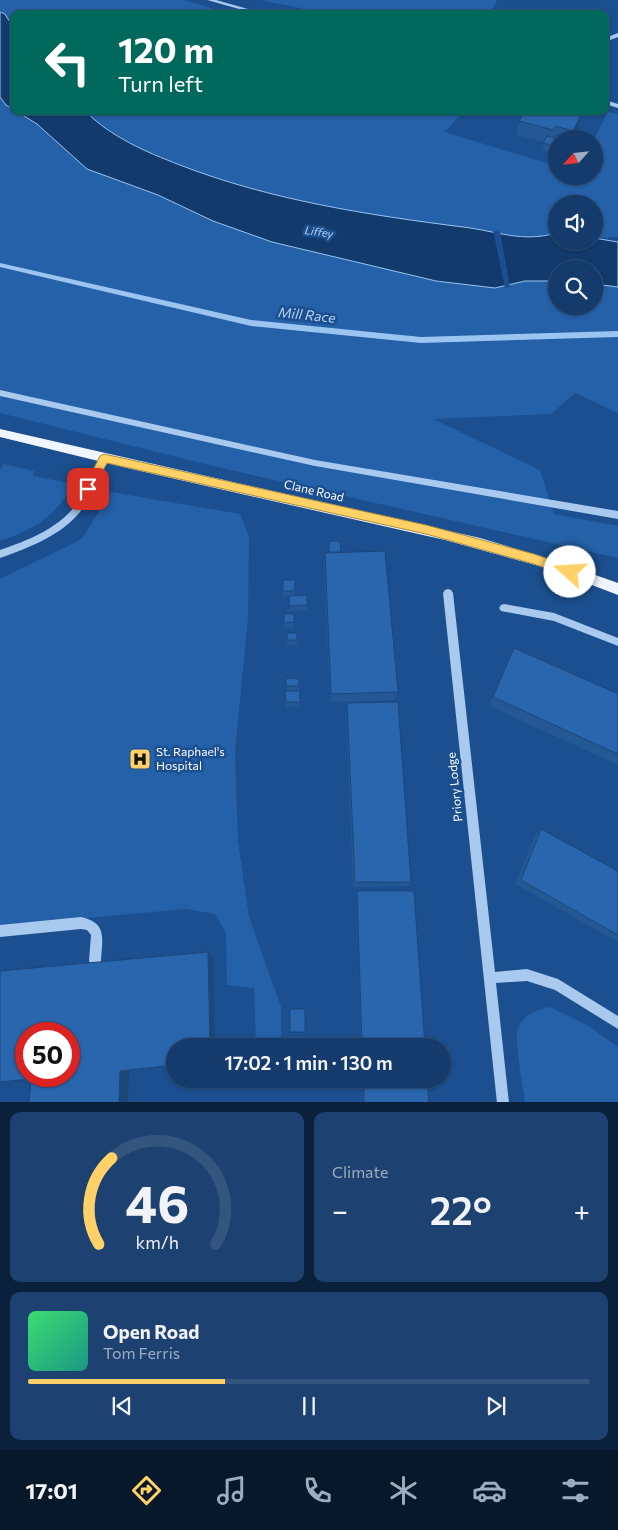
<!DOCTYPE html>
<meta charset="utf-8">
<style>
body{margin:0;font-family:Commissioner,sans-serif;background:#1d4271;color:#f1f3f6;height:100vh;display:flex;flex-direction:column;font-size:19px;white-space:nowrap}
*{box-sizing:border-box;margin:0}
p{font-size:16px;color:#9dadc1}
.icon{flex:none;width:28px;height:28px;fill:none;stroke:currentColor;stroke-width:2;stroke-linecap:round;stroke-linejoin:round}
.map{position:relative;height:1102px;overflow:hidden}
.details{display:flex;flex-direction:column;gap:10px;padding:10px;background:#0b203b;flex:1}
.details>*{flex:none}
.banner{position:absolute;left:10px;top:10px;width:599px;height:105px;border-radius:10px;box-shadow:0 1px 4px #0004,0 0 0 1px #33557e;background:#00695c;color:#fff;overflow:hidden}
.needle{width:32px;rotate:243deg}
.buttons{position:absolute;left:548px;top:130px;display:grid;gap:10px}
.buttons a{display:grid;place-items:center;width:55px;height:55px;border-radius:50%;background:#143b6b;box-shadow:0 1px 4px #0004,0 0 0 1px #33557e;font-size:25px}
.speed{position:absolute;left:15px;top:1022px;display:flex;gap:10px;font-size:25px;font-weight:700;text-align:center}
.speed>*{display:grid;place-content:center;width:65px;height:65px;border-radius:50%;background:#143b6b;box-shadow:0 1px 4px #0004,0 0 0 1px #33557e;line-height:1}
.speed .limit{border:8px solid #d22;background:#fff;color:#111}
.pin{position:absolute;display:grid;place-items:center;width:42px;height:42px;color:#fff;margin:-21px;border-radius:10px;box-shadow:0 2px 8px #0006}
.me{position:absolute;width:55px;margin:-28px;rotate:289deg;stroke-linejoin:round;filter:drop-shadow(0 0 4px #0008)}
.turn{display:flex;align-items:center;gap:18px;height:105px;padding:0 25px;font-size:22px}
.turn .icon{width:65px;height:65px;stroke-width:2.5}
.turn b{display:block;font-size:35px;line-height:42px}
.big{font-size:38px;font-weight:600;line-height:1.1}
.details .widget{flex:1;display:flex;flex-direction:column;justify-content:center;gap:8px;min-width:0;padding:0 18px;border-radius:10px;background:#1d4271}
.details .dial{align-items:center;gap:0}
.dial svg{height:130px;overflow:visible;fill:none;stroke:#33557e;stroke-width:7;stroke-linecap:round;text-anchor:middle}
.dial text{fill:#f1f3f6;stroke:none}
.song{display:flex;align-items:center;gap:15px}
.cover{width:60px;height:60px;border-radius:8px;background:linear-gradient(135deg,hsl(140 70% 55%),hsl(170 70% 35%))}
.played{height:5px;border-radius:2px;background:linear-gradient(90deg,#ffd166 35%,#33557e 35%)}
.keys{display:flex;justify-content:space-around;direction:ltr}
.heat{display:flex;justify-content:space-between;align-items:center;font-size:28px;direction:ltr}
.details .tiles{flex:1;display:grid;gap:10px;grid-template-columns:1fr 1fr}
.widget:last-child{grid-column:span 2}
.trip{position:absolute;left:166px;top:1038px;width:285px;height:50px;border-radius:25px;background:#143b6b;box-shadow:0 1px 4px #0004,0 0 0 1px #33557e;font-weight:600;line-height:50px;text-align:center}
.tabs{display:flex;height:80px;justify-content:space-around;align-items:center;background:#08182b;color:#9dadc1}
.tabs .icon{width:35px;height:35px}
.tabs .on{color:#ffd166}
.tabs b{font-size:22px;color:#f1f3f6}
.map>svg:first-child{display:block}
.green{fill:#2461a8}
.water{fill:#123a6d;stroke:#9cc4f0}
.pier{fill:#1b4f8f}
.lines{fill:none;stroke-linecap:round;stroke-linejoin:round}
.stream{fill:#9cc4f0;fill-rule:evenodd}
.minor{fill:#a9c9ee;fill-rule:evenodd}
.major{fill:#f0f6ff;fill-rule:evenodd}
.wall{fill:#245895}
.shaded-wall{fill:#1d4779}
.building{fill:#2a66ad;stroke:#1d4779;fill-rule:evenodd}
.route{fill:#ffd166;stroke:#a68842}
.labels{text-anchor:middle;stroke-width:5;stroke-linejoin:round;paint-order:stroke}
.far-water-label{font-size:11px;font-style:italic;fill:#b5d3f5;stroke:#1b4f8f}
.street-label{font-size:12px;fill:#fff;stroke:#1b4f8f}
.poi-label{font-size:12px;fill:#fff;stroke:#1b4f8f;text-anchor:start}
.water-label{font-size:14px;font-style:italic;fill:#b5d3f5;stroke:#1b4f8f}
</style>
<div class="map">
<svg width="618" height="1103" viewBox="0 0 618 1103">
<rect width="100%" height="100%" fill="#1b4f8f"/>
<path class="green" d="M 0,0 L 183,0 L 232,14 L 14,14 L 14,29 L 5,14 L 0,12 Z
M 261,0 L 497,0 L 490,14 L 327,14 Z
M 0,97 L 14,111 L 158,195 L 213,221 L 272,242 L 436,281 L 495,288 L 525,281 L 556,281 L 556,306 L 594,306 L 594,284 L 618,287 L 618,413 L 575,393 L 551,414 L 433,419 L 540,470 L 554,514 L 618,526 L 618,558 L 217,467 L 0,413 Z
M 85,111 L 463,111 L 445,132 L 556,166 L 556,176 L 594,176 L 594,139 L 608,112 L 618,114 L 618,237 L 594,238 L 594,204 L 556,204 L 556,233 C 522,243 497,231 463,227 C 368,215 270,200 180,165 C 147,152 111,137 85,111 Z
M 4,464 L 34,471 L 33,476 L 74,484 C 55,517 35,529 0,541 L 0,470 Z
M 111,492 L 240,514 L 249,537 L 248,618 L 235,752 L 238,841 L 249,917 L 281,1007 L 281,1046 L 256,1046 L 254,988 L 227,985 L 226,933 L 215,914 L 186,909 L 0,926 L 0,579 L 82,539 Z
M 550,1007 L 587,1025 L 618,1047 L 618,1102 L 525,1102 C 523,1089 515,1041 517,1031 C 521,1016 537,1009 550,1007 Z"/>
<path class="water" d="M 0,12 L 5,14 L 14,29 L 14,110 L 6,105 L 0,97 Z
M 16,111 L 85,111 C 111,137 146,152 180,165 C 270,200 368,215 463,227 C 497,231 522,243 556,233 L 556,241 L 594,241 L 594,238 L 618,242 L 618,287 L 594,284 L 594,269 L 556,269 L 556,281 L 525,281 L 495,288 L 436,281 L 272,242 L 213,221 L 158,195 L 87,169 L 37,124 Z"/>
<path class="pier" d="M 493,230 L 500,232 L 510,287 L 505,288 Z"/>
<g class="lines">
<path class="stream" d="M 0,263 L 251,320 L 421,337 L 618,331 L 618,337 L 421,343 L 251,326 L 0,267 Z"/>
<path class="minor" d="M 207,0 L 216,0 L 266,14 L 257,14 Z
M 618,33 L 618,37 L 605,42 L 605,38 Z
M 605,100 L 618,104 L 618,108 L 605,104 Z
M 0,390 L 315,460 L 618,511 L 618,519 L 315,466 L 0,396 Z
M 104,456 L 108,459 C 100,474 94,490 85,505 C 66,534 31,547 0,558 L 0,550 C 29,540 60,528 78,502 C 87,488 93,471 101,457 Z
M 448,589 L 451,590 L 453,593 L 495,972 L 527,969 L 558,979 L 618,1016 L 618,1029 L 555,990 L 527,981 L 496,983 L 509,1103 L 497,1103 L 443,593 L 445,590 Z
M 504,604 L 554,613 L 618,638 L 618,646 L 554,621 L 501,611 L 499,608 L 501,605 Z
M 81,917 C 108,923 102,939 101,961 L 99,965 L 95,967 L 91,965 L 89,961 L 91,935 L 87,930 L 81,929 L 0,937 L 0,925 Z"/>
<path class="major" d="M 0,429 L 480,538 L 550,559 L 618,583 L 618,595 L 550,569 L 445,540 L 127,468 L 0,437 Z"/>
</g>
<path class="wall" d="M 519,121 L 577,129 L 572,139 L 556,139 L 556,154 L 542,150 L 544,142 L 516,135 Z
M 329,541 L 341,552 L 398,692 L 395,700 L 330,702 L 324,563 L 325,553 L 329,553 Z
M 283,580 L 295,580 L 295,596 L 307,595 L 307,610 L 290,611 L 289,596 L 283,596 Z
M 284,614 L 294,614 L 294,627 L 284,628 Z
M 287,633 L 297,633 L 297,645 L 287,645 Z
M 514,648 L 618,694 L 618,765 L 489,706 L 509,657 Z
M 299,679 L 300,707 L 286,707 L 285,691 L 295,691 L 286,690 L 286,686 Z
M 347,703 L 411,882 L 408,886 L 353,887 L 346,711 Z
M 541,829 L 618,871 L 618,942 L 515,884 L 535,835 Z
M 357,891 L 425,1046 L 361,1046 L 356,895 Z
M 362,1079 L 427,1079 L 429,1103 L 363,1103 Z"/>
<path class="shaded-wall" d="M 581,115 L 577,129 L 572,139 L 571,139 L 573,131 Z
M 208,952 L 213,957 L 215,1046 L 210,1046 Z
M 129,1069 L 128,1103 L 119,1103 L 120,1071 Z"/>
<path class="building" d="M 525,111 L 568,111 L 581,115 L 573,131 L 555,126 L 553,130 L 519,121 Z
M 547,136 L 559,139 L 556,139 L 556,146 L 543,143 Z
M 329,541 L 340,541 L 341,552 L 329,552 Z
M 385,551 L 398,692 L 331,694 L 325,553 Z
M 283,580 L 295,580 L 294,591 L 283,591 Z
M 307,595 L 307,605 L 289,606 L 289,596 Z
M 284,614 L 294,614 L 294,622 L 284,623 Z
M 287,633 L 297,633 L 297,640 L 287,640 Z
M 514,648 L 618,694 L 618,754 L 493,697 Z
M 286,678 L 299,679 L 299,686 L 286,686 Z
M 285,691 L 300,691 L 300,702 L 286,702 Z
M 398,702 L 411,882 L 355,882 L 347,703 Z
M 541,829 L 618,871 L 618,935 L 521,880 Z
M 357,891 L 414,891 L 425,1046 L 362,1046 Z
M 208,952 L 210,1046 L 175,1046 L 175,1065 L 120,1071 L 119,1103 L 29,1103 L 31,1079 L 0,1082 L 0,971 ZM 26,1034 L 69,1034 L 69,1076 L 26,1076 Z
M 290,1009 L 305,1009 L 305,1032 L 290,1032 Z
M 290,1039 L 305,1040 L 305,1046 L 290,1046 Z
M 364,1079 L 427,1079 L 429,1103 L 364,1103 Z"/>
<path class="route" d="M 104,454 L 426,525 L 534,554 L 574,568 L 576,572 L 574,575 L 570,577 L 534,564 L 426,534 L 107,463 L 92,492 L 85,492 L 83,489 L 85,486 L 100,456 Z"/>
<defs>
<g id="hospital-square" transform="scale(1.125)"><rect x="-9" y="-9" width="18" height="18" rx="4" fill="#ffd166" stroke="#1b4f8f"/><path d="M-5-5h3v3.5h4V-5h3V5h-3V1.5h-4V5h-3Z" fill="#111"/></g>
</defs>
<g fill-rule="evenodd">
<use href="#hospital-square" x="140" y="759"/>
</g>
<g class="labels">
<g class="far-water-label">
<text transform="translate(319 232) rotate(8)" y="4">Liffey</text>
</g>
<g class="street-label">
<text transform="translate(314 491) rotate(13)" y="4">Clane Road</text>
<text transform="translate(455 787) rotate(-96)" y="4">Priory Lodge</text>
</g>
<g class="poi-label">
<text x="156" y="756">St. Raphael's<tspan x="156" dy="14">Hospital</tspan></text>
</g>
<g class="water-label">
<text transform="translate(307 315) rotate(6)" y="5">Mill Race</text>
</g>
</g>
</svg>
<div class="buttons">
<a><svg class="needle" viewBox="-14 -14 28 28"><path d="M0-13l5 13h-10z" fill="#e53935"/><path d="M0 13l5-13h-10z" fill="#9dadc1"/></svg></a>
<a><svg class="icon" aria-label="sound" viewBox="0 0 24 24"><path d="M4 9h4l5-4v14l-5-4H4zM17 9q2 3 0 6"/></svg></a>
<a><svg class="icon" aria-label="search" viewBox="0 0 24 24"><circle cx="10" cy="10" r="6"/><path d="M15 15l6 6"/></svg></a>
</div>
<div class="speed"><div class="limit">50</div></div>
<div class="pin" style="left:88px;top:489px;background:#d93025"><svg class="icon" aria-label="arrive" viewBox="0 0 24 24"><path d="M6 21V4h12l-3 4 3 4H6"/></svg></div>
<svg class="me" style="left:570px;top:572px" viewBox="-20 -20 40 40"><circle r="19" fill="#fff"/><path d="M0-13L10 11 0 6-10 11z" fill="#ffd166"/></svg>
<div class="trip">17:02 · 1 min · 130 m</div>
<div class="banner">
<div class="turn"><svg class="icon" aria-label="left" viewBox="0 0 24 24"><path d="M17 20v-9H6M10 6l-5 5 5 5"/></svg><div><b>120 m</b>Turn left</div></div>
</div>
</div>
<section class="details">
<div class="tiles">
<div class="widget dial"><svg viewBox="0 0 100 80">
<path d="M14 69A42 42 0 1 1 86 69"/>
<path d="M14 69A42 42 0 0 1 22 16" stroke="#ffd166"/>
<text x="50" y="56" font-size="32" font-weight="700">46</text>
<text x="50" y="72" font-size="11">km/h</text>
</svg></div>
<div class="widget"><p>Climate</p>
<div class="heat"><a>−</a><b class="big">22°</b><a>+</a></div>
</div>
<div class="widget">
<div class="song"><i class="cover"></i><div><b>Open Road</b><p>Tom Ferris</p></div></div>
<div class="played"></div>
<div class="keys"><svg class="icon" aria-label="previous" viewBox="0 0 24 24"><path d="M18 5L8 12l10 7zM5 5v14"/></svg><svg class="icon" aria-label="pause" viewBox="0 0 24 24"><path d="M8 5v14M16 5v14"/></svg><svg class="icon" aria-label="next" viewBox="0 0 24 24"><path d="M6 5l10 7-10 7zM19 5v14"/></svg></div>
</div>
</div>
</section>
<nav class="tabs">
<b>17:01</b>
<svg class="icon on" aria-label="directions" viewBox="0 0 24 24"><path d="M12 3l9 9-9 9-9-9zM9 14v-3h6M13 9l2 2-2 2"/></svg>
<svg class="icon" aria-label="music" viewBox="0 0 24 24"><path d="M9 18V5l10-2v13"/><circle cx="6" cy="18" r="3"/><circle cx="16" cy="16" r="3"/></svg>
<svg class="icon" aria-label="phone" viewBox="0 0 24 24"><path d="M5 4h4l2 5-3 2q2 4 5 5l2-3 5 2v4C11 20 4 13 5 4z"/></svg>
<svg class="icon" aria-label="climate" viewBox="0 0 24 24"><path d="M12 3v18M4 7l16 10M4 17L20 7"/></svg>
<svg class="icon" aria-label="car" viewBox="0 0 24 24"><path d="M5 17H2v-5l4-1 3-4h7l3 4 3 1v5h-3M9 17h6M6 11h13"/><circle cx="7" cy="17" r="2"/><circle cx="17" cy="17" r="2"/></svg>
<svg class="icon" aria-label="filters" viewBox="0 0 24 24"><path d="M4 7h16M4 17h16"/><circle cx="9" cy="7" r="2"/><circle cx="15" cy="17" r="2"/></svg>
</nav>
